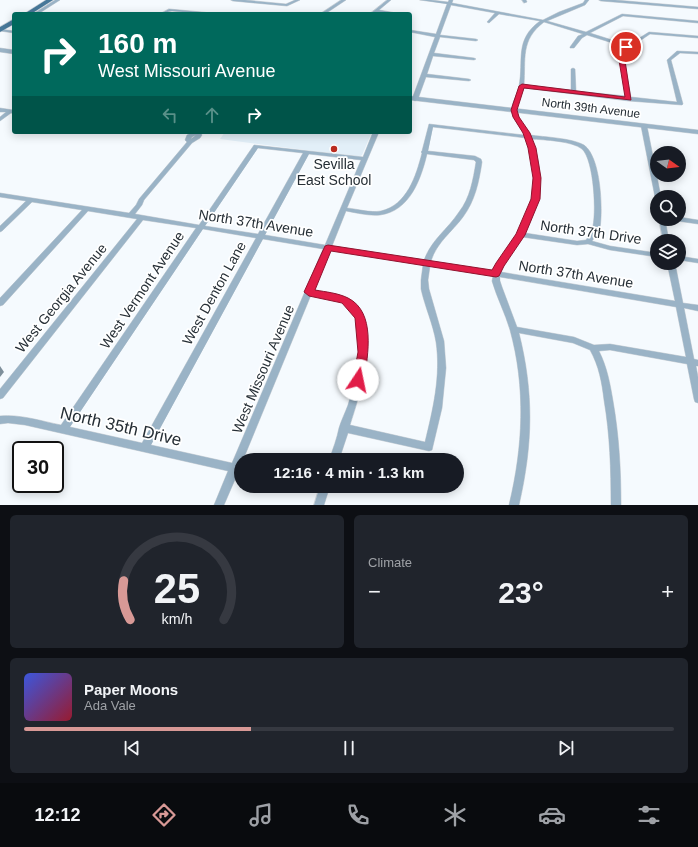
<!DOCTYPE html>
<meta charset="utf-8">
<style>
body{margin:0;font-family:Arial,sans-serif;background:#20242c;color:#f1f3f6;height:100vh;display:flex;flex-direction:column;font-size:15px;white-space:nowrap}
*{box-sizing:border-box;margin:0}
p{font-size:13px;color:#9ea1a6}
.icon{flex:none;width:22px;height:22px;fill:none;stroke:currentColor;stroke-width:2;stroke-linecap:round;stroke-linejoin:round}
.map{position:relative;height:505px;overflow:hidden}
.side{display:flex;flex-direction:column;gap:10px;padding:10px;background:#0d0f14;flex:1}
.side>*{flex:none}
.top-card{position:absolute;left:12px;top:12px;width:400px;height:122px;border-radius:4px;box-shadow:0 2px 10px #0003;background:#00695c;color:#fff;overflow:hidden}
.needle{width:26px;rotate:104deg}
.fabs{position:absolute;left:650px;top:146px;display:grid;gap:8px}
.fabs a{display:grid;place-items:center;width:36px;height:36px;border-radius:50%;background:#171b24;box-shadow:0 2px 10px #0003;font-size:20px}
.speed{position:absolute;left:12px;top:441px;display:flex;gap:8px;font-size:20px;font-weight:700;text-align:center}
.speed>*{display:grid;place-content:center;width:52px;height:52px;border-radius:50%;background:#171b24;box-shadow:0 2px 10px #0003;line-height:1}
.speed .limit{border:2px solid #111;border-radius:6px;background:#fff;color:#111}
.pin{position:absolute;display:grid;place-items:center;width:34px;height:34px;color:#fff;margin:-17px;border:2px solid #fff;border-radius:50%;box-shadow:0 1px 4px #0007}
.me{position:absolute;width:44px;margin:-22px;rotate:11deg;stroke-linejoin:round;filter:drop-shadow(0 0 3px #0008)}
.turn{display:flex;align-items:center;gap:14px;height:84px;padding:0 20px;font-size:18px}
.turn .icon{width:52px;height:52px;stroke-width:2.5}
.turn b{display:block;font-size:28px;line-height:34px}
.lanes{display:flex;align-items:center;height:38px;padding:0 20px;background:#0003;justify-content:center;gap:20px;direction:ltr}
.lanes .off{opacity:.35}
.big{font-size:30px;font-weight:800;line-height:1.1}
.side .tile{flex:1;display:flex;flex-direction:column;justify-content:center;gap:6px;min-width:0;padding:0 14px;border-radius:6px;background:#20242c}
.side .dial{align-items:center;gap:0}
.dial svg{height:104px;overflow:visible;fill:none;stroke:#363941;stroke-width:7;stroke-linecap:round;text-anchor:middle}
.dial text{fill:#f1f3f6;stroke:none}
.song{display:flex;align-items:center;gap:12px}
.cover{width:48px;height:48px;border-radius:6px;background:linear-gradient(135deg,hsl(230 70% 55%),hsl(350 70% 35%))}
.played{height:4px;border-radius:2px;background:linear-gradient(90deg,#d89996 35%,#363941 35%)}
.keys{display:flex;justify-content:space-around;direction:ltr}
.heat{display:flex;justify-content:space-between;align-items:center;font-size:22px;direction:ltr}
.side .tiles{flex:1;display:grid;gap:10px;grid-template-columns:1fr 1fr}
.tile:last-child{grid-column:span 2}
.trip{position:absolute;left:234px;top:453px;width:230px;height:40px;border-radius:20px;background:#171b24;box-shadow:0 2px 10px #0003;font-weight:800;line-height:40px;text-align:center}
.tab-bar{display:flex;height:64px;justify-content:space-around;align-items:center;background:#090b0e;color:#9ea1a6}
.tab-bar .icon{width:28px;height:28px}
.tab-bar .on{color:#d89996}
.tab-bar b{font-size:18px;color:#f1f3f6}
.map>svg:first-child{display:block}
.built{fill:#e2eff8}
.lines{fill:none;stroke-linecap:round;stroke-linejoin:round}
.minor-casing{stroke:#d0d5da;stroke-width:1}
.tertiary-casing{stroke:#d0d5da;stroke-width:1}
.primary-casing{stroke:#d0d5da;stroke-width:1}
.minor{fill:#9ab3c6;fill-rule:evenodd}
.tertiary{fill:#9ab3c6;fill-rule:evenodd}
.primary{fill:#477899;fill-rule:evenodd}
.shaded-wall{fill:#7e8f9b}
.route{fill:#e11d48;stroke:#92132f}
.poi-dot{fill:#ba2c20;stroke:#fff;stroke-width:1.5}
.labels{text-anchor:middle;stroke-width:3.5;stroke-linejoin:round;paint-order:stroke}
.far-street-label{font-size:12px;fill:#262f36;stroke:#fff}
.poi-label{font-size:14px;fill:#262f36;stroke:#fff}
.street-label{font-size:14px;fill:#262f36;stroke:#fff}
.near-street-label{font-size:17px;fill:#262f36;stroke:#fff}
</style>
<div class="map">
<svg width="698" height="505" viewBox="0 0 698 505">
<rect width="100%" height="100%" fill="#f5fafe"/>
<path class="built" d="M 225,132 L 372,132 L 362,155 L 359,157 L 220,139 Z"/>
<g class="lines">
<g class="minor-casing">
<path id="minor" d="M 55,0 L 60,0 L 38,14 L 33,14 Z
M 231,0 L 245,0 L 286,4 L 295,0 L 300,0 L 287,6 L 233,1 Z
M 341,0 L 346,0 L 325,14 L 320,14 Z
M 387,0 L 391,0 L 379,10 L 402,14 L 376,12 L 372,14 L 371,13 Z
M 420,0 L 431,0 L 448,2 L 449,0 L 453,0 L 452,3 L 543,20 L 559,12 L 583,3 L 585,0 L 589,0 L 585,5 L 547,21 L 586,32 L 622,14 L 698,21 L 698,23 L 623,16 L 590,33 L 628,45 L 649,32 L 698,36 L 698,38 L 650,34 L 625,51 L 623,54 L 631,97 L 677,102 L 667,60 L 677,51 L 698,52 L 698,54 L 680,53 L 671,60 L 683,104 L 682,105 L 629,101 L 524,88 L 518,103 L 517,110 L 520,120 L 530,135 C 544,137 572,138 584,145 C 601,157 603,209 600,228 C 599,232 595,237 592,241 L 610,246 L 657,253 L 657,257 L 610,250 L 588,244 L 577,245 L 522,237 L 507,259 L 501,272 L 675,301 L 667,263 L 675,263 L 683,303 L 698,305 L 698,311 L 684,308 L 694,359 L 698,360 L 698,366 L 696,366 L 698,377 L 698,403 L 695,402 L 694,399 L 687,364 L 610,350 L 599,351 C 607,367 610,383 613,401 C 619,435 621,470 621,505 L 611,505 C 611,470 610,435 604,400 C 602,383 599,366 590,350 L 573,343 L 519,333 C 534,393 533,444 519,505 L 509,505 C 523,447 526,388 510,330 C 505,313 497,298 492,281 L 493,276 L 430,266 L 428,280 L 429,289 L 444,341 L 446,368 L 442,408 L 432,450 L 429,451 L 348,433 L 339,460 L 329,460 C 333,449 337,438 339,428 C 341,421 345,413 348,405 C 356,379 370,326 346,305 C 337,297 323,297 311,295 L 243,460 L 241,460 L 240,468 L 224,505 L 214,505 L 228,471 L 25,425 L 8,423 L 0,424 L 0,416 C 20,414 41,421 61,425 L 196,228 L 143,220 L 3,398 L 0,399 L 0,389 L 137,219 L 88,211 L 3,305 L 0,306 L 0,298 L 82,210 L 32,202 L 2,231 L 0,232 L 0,226 L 26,201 L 0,197 L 0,193 L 129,213 L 136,205 L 139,199 L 187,142 L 185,140 L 187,135 L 193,132 L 200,132 L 202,135 L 200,138 L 192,143 L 144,200 L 142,205 L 135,214 L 199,225 L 254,145 L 363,157 L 373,132 L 379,132 L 347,208 C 358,209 370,213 381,211 C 407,205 416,176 422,153 L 421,152 L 422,151 L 429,124 L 524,135 C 521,127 514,121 512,113 C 510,103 518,95 519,86 C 524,60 514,40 540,21 L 499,14 L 489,23 L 487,22 L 495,13 L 451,5 L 440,35 L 476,39 L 478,40 L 476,41 L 440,37 L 434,53 L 474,58 L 476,59 L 474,60 L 433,56 L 427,74 L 469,79 L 471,80 L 469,81 L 426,77 L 418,99 L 415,101 L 412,99 L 435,37 L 410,32 L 410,30 L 436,34 L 447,4 ZM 544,22 L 583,34 L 578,36 L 570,47 L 570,48 L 574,48 L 582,38 L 587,35 L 625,47 L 621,49 L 619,54 L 626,96 L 576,91 L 575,69 L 573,68 L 571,69 L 571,90 L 524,85 C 526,59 520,40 544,22 ZM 433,127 L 526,138 C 540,172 535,207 515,238 C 508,249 498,258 494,271 L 431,261 C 437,242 452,232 463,217 C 475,201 479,182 482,162 L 481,159 L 475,156 L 428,151 ZM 196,135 L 191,139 L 192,137 ZM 531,139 C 545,140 572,141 582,149 C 594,160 597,215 592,230 C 591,233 588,237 586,240 L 577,241 L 525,233 C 541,203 546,171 531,139 ZM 258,148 L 303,153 L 258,234 L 205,226 ZM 309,154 L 361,160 L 325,245 L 265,235 ZM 427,154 L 474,160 L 476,162 C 473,180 470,198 459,212 C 447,230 432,239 424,260 L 332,246 L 346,211 C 357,213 369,216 380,215 C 410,211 421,179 427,154 ZM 203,229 L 256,238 L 142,443 L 70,427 ZM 263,239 L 323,249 L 232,463 L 151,445 ZM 330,250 L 423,265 L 421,280 L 421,289 C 425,307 433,324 436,342 C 441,376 433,409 425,442 L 350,425 C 360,394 383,325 351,301 C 341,293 325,292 313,290 ZM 500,277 L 676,307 L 686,357 L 610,344 L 594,345 L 574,337 L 517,327 L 502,287 L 500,281 Z
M 522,0 L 526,0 L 527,2 L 524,3 Z
M 599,0 L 615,0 L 698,7 L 698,9 L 601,1 Z
M 169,9 L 212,13 L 214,14 C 200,14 186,12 172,11 C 168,11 165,14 160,14 Z
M 0,29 L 14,31 L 14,33 L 0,31 Z
M 0,108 L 13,110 L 14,110 L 14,114 L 11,113 L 0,121 L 0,117 L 6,112 L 0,112 Z
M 644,124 L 647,126 L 661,197 L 657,197 L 657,199 L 655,197 L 641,126 Z
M 679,217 L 698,220 L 698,224 L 677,221 L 674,219 L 679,219 Z
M 659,219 L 665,219 L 669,241 L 663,241 Z
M 679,256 L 698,259 L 698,263 L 679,260 Z
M 320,486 L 330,486 L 324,505 L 314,505 Z"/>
</g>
<g class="tertiary-casing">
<path id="tertiary" d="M 0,48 L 14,50 L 14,54 L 0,52 Z
M 410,96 L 698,130 L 698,134 L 410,100 Z"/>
</g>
<g class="primary-casing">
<path id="primary" d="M 46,0 L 53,0 L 31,14 L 24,14 Z
M 14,19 L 14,24 L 0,32 L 0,27 Z"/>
</g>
<use href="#minor" class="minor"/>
<use href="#tertiary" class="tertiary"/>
<use href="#primary" class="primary"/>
</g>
<path class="shaded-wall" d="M 0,366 L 4,372 L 0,377 Z"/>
<path class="route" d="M 624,46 L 629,47 L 625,50 L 624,54 L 631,100 L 524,88 L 517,110 L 519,117 L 530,133 L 536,148 L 541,178 L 540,199 L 525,235 L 504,266 L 499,276 L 496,277 L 331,251 L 315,290 C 326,292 338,293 348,298 C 376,312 368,355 364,380 L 362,384 L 358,385 L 355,384 L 353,380 L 358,352 L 355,318 L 342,303 L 309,296 L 304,292 L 325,246 L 328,245 L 492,270 L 496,263 L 516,234 L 531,199 L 533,178 L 528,148 L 523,133 L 513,117 L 511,110 L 519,86 L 522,84 L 625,97 L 618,54 L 620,50 Z"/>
<circle class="poi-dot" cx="334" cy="149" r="4"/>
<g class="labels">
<g class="far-street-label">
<text transform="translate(591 108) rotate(7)" y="4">North 39th Avenue</text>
</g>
<g class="poi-label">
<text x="334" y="169">Sevilla<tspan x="334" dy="16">East School</tspan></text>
</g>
<g class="street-label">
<text transform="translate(256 223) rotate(9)" y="5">North 37th Avenue</text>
<text transform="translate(591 232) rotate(8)" y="5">North 37th Drive</text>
<text transform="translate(576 274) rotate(9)" y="5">North 37th Avenue</text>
<text transform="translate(142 290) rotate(-56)" y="5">West Vermont Avenue</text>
<text transform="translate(214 293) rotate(-61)" y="5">West Denton Lane</text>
<text transform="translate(61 298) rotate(-51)" y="5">West Georgia Avenue</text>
<text transform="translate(263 369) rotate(-67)" y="5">West Missouri Avenue</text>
</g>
<g class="near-street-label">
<text transform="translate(121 426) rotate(13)" y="6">North 35th Drive</text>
</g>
</g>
</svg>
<div class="fabs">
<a><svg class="needle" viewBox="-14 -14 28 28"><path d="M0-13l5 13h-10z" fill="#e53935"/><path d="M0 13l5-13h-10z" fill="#9ea1a6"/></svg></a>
<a><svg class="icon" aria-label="search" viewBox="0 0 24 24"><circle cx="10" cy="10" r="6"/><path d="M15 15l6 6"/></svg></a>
<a><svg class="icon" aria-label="layers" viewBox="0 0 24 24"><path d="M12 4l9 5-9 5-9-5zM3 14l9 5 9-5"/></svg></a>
</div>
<div class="speed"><div class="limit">30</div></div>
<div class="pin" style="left:626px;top:47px;background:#d93025"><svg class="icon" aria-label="arrive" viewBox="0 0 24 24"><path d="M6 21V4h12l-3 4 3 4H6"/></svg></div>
<svg class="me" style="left:358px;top:380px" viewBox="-20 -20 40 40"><circle r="19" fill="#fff"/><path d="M0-13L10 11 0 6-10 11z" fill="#e11d48"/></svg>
<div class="trip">12:16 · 4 min · 1.3 km</div>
<div class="top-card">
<div class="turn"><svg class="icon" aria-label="right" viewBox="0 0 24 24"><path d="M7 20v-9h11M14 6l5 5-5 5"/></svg><div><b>160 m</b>West Missouri Avenue</div></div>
<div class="lanes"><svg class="icon off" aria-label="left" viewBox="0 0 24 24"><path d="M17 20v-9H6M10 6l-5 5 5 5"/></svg><svg class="icon off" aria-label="ahead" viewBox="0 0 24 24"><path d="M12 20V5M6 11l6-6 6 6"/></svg><svg class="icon" aria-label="right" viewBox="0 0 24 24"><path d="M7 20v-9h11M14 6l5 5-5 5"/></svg></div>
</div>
</div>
<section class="side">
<div class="tiles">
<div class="tile dial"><svg viewBox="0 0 100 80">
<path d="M14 69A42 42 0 1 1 86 69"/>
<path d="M14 69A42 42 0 0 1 9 39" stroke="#d89996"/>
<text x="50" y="56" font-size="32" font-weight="700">25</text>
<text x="50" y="72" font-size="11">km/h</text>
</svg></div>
<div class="tile"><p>Climate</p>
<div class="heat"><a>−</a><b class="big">23°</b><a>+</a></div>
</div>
<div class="tile">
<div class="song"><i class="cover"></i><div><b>Paper Moons</b><p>Ada Vale</p></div></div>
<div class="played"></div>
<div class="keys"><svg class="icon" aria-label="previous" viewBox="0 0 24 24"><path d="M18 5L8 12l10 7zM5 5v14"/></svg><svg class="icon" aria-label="pause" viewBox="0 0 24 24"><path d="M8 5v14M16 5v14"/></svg><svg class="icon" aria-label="next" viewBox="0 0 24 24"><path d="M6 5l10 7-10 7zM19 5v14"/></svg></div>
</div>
</div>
</section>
<nav class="tab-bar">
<b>12:12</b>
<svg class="icon on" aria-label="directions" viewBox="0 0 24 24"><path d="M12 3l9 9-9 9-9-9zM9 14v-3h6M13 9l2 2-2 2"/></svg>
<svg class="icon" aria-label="music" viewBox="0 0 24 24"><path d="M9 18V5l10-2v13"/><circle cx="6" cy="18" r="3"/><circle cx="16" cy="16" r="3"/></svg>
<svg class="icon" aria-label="phone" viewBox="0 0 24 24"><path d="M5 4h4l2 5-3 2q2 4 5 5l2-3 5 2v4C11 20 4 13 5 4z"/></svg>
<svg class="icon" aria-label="climate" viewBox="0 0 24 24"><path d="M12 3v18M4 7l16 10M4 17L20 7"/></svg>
<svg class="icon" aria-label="car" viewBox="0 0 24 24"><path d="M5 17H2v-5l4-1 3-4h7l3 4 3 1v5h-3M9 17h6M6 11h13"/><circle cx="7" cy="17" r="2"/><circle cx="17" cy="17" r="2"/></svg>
<svg class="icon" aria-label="filters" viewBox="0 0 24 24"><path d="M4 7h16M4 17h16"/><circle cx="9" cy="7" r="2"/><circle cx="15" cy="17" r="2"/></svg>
</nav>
